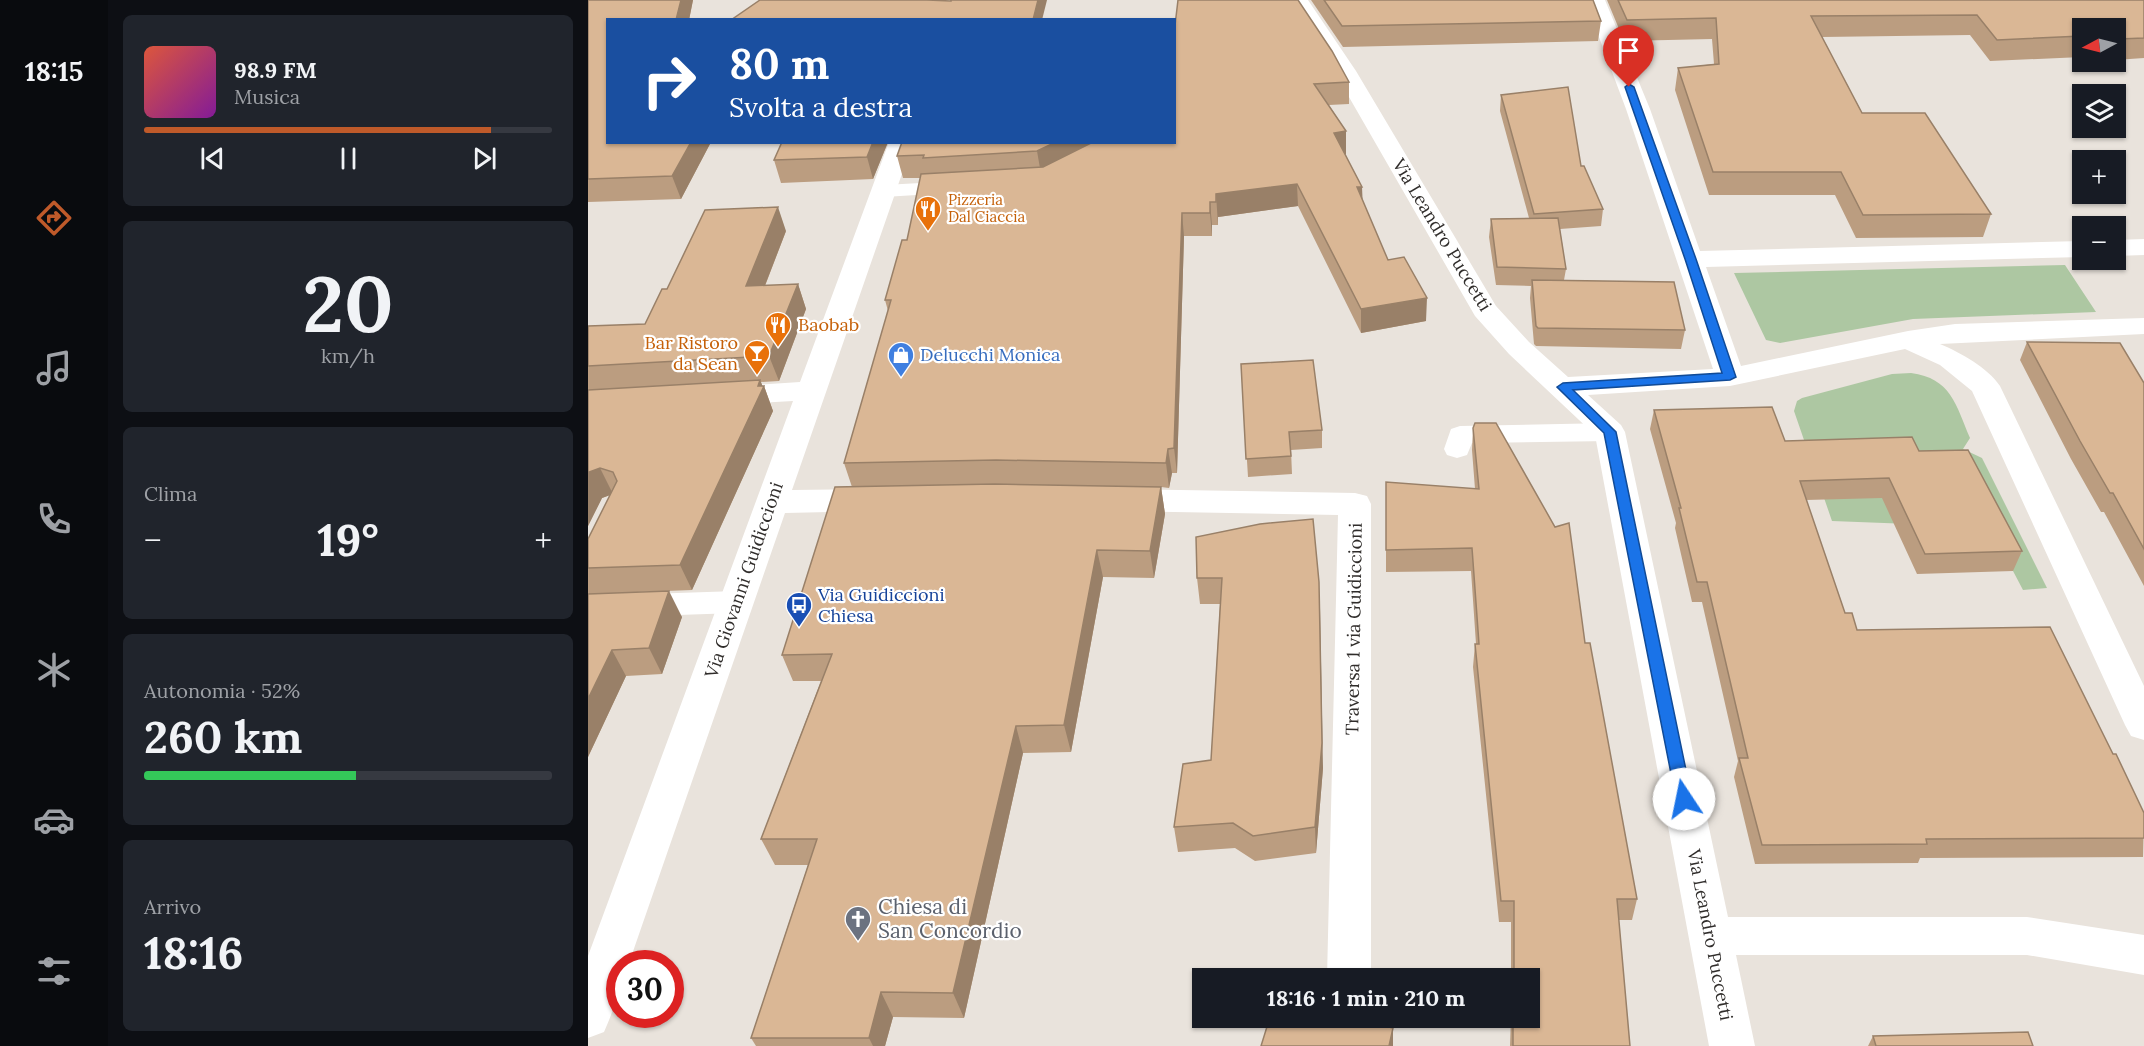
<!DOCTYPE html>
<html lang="it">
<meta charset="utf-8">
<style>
body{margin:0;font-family:Lora,serif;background:#20242c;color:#f1f3f6;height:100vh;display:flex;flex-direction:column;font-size:22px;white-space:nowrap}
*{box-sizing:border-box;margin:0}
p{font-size:20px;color:#9ea1a6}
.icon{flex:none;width:33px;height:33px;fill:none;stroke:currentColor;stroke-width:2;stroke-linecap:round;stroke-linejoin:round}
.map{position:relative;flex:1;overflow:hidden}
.drawer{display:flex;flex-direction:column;gap:15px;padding:15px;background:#0d0f14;width:480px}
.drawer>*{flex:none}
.top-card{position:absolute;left:18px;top:18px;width:570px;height:126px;border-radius:0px;box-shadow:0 2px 4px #0004;background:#1a4fa0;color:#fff;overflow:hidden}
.needle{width:39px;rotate:263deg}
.buttons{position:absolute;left:1484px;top:18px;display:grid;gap:12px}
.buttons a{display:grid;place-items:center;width:54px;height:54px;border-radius:0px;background:#171b24;box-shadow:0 2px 4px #0004;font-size:30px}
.speed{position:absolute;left:18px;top:950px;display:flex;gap:12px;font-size:30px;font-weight:700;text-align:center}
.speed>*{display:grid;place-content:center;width:78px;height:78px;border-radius:50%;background:#171b24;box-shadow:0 2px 4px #0004;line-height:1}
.speed .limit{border:9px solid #d22;background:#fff;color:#111}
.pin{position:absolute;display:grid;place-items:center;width:51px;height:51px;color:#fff;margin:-62px -26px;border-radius:50% 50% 50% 0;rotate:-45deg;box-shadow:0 0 6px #0007}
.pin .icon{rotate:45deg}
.me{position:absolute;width:66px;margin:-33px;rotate:349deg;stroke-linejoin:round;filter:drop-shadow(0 0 4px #0008)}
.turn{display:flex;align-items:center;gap:21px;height:126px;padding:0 24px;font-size:27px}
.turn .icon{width:78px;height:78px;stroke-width:2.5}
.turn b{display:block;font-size:42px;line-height:51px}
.big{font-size:45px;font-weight:800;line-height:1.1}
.drawer .tile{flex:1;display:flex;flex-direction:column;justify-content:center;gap:9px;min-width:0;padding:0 21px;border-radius:9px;background:#20242c}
.drawer .dial{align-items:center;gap:0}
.dial b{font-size:78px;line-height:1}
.song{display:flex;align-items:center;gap:18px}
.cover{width:72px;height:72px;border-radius:9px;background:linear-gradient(135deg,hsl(10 70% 55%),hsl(290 70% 35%))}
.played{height:6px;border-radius:3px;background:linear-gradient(90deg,#bf5a2a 85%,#363941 85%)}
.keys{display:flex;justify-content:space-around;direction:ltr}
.heat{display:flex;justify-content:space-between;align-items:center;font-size:33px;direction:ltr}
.charge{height:9px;border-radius:4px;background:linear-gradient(90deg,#34c759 52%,#363941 0)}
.trip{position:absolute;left:604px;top:968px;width:348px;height:60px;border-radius:0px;background:#171b24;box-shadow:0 2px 4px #0004;font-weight:800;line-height:60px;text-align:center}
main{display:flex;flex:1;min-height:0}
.tabs{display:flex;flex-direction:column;width:108px;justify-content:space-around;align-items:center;background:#090b0e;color:#9ea1a6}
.tabs .icon{width:42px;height:42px}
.tabs .current{color:#bf5a2a}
.tabs b{font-size:27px;color:#f1f3f6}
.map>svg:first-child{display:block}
.green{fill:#adc7a2}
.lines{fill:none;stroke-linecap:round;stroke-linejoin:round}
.service{fill:#fff;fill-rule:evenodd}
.minor{fill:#fff;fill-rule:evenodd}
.wall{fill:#bb9d80}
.shaded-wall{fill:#998068}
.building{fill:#dab795;stroke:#998068;stroke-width:1.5}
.route{fill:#1a73e8;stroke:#114b97;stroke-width:1.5}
.labels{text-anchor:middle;stroke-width:4.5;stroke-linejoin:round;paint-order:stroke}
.far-food-label{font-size:15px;fill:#c56008;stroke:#fff;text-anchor:start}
.street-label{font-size:18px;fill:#302d2b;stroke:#fff}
.food-label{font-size:18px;fill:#c56008;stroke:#fff;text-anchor:start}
.shop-label{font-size:18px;fill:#366cbe;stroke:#fff;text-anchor:start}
.transit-label{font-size:18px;fill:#164399;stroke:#fff;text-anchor:start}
.near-worship-label{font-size:21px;fill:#5b616d;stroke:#fff;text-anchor:start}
</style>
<main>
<nav class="tabs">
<b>18:15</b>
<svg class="icon current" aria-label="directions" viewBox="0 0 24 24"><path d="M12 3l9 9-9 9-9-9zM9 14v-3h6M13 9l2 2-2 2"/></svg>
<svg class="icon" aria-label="music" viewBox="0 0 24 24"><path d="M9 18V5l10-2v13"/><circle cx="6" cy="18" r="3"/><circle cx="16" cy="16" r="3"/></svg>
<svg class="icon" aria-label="phone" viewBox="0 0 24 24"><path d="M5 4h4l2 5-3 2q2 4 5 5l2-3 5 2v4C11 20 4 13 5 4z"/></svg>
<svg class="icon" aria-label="climate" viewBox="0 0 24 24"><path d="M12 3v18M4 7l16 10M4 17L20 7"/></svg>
<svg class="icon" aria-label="car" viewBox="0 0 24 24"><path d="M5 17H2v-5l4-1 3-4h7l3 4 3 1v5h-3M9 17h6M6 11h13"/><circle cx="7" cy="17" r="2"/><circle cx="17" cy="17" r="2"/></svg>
<svg class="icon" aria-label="filters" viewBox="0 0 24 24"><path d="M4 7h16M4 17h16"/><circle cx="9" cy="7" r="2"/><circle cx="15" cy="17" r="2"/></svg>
</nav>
<section class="drawer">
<div class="tile">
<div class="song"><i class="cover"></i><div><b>98.9 FM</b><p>Musica</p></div></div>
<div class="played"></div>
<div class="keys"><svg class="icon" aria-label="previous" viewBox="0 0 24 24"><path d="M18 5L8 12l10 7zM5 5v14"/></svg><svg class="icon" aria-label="pause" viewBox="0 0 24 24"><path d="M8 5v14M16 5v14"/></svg><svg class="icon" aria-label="next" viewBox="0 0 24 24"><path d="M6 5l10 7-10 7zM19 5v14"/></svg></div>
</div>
<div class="tile dial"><b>20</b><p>km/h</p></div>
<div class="tile"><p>Clima</p>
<div class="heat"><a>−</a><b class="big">19°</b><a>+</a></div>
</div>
<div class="tile"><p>Autonomia · 52%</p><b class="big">260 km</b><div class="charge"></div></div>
<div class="tile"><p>Arrivo</p><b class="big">18:16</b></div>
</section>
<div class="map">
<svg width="1556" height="1046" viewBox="0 0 1556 1046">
<rect width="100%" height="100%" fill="#e9e3dc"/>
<path class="green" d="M 1477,265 L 1508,312 L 1325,319 L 1192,343 L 1178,340 L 1146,273 Z
M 1323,373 C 1363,378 1368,405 1382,438 L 1375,449 L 1394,458 L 1459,588 L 1435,590 L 1425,571 L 1310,497 L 1322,524 L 1244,521 L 1206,411 L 1209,401 L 1214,398 L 1304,374 Z"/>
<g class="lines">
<path class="service" d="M 369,181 L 377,182 L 380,187 L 377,192 L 296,197 L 288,196 L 285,191 L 288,186 L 296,185 Z
M 1022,423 L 1031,426 L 1035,432 L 1031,438 L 1022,441 L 884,443 L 879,455 L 869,458 L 859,455 L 856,449 L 863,429 L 872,426 Z
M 149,591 L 160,594 L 164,602 L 160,610 L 149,613 L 0,618 L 0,596 Z"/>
<path class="minor" d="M 700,0 L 720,0 L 768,71 L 908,306 L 941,342 L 980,377 L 1125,369 L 1038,109 L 997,0 L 1017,0 L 1062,109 L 1112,251 L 1494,241 L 1494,257 L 1118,267 L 1153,366 L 1320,331 L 1367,324 L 1556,318 L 1556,334 L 1352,344 C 1373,353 1399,367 1412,386 L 1556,686 L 1556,740 L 1543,736 L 1537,725 L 1384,391 L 1352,365 L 1317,349 L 1142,386 L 1000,395 L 1033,425 L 1037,432 L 1140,917 L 1439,917 L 1556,935 L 1556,975 L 1439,955 L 1148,955 L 1167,1046 L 1121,1046 L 1007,435 L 921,354 L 887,316 L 746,71 Z
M 301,142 L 325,142 L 204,490 L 287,489 L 298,492 L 303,500 L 298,508 L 287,511 L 197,513 L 41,963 L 32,963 C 32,991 27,1007 16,1032 L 0,1038 L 0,956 L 205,401 L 134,405 L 123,403 L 119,396 L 123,389 L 134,387 L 212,382 Z
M 1556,239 L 1556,255 L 1527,256 L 1527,240 Z
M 530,489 L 767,493 L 779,496 L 783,504 L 783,978 L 739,978 L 750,515 L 530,511 L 519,508 L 514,500 L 519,492 Z"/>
</g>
<path class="wall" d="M 0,0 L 105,0 L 101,20 L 20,20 L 123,142 L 93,199 L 0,202 Z
M 723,0 L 1005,0 L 1013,21 L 1010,41 L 755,47 Z
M 1019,0 L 1556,0 L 1556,58 L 1527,60 L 1527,28 L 1494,28 L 1494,57 L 1402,61 L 1382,35 L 1234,37 L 1274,113 L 1403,214 L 1395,237 L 1268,238 L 1247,195 L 1121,195 L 1087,90 L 1090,68 L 1126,64 L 1124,39 L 1036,41 Z
M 586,34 L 761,82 L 761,104 L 741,105 L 758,131 L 758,154 L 757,154 L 774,187 L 774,201 L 800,260 L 838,321 L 773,333 L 710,206 L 630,217 L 630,225 L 624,225 L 624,236 L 596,236 L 589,473 L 584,473 L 581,488 L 573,487 L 577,514 L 566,578 L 515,577 L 483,752 L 435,753 L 376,1018 L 305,1017 L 297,1046 L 168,1046 L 163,1038 L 220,865 L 187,865 L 173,839 L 233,681 L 205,681 L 194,655 L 264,487 L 256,463 L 300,311 L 297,300 L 319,240 L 333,178 L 315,178 L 309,156 L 586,142 Z
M 913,95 L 993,166 L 1015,209 L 1013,226 L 972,229 L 978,269 L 976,280 L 1097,330 L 1093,349 L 948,346 L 946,344 L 942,298 L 943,286 L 908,285 L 901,237 L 903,219 L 941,218 L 912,111 Z
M 194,142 L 300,142 L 285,179 L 193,183 L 186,160 Z
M 198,231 L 177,286 L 210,284 L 218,309 L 191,381 L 173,382 L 174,386 L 176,386 L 185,411 L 104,590 L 50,592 L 94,617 L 74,674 L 38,676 L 0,757 L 0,539 L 22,495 L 14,498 L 0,526 L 0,326 L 57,324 Z
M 1439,342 L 1556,383 L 1556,586 L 1516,512 L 1513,512 L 1483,459 L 1432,360 Z
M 653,364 L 734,430 L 734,448 L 703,450 L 704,474 L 660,477 Z
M 1066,410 L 1197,441 L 1331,451 L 1434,551 L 1425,571 L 1329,574 L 1294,498 L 1218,500 L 1257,613 L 1269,630 L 1525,754 L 1556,813 L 1555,857 L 1332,858 L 1330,863 L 1167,864 L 1146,777 L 1150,761 L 1114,602 L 1104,602 L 1087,528 L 1088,523 L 1062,429 Z
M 885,428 L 997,643 L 1049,899 L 1044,920 L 1030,920 L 1042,1046 L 922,1046 L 923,1017 L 942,1017 L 942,978 L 923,978 L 923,922 L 911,922 L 885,667 L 887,644 L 888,644 L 883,571 L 798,572 L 798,482 L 887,489 L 884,450 Z
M 672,524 L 735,768 L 728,853 L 667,861 L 647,848 L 590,852 L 586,827 L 623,760 L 632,604 L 612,604 L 609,578 Z
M 1285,1036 L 1445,1046 L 1280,1046 Z"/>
<path class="shaded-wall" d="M 93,0 L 105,0 L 101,20 L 88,20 Z
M 450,0 L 459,0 L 454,20 L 445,20 Z
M 758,131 L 758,154 L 747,156 L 746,133 Z
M 103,142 L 123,142 L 93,199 L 84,176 Z
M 285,142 L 300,142 L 285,179 L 279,157 Z
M 468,142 L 515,142 L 453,174 L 449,151 Z
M 709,184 L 710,206 L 630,217 L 630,225 L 628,194 Z
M 769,187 L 774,187 L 775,209 Z
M 622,202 L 624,225 L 624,236 L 622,213 Z
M 190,207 L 198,231 L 167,311 L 158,286 Z
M 594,213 L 596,236 L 589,473 L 586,448 Z
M 210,284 L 218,309 L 191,381 L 181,356 Z
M 839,298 L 838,321 L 773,333 L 773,309 Z
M 172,380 L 175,387 L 176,386 L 185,411 L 104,590 L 92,565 Z
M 580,449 L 584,473 L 581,488 L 578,463 Z
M 12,468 L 25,494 L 14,498 L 0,526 L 0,474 L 1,472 Z
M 573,487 L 577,514 L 566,578 L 562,551 Z
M 509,550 L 515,577 L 483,752 L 476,725 Z
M 81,591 L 94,617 L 74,674 L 61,648 Z
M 732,608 L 735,768 L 728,853 L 727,827 Z
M 24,650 L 38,676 L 0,757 L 0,699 Z
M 428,726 L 435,753 L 376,1018 L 365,993 Z
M 293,992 L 305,1017 L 297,1046 L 285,1046 L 281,1038 Z
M 805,1028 L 805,1046 L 801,1046 Z"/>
<path class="building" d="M 0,0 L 93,0 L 88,20 L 20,20 L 20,142 L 103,142 L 84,176 L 0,179 Z
M 172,0 L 339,0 L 363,1 L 363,0 L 450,0 L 445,20 L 143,20 Z
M 590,0 L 710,0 L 744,51 L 761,82 L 726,84 L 758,131 L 746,133 L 774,187 L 769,187 L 800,260 L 816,257 L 839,298 L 773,309 L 709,184 L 628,194 L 628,202 L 622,202 L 622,213 L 594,213 L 586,448 L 580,449 L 578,463 L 408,460 L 256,463 L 303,300 L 297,300 L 314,240 L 319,240 L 333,174 L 455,167 L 505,142 L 586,142 L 586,34 Z
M 736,0 L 1005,0 L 1013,21 L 754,26 Z
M 1030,0 L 1556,0 L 1556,38 L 1531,39 L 1527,36 L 1527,28 L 1494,28 L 1494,36 L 1409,40 L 1389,15 L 1223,16 L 1274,113 L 1337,113 L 1403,214 L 1275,215 L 1253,172 L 1125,172 L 1090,68 L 1131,64 L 1128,18 L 1039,20 Z
M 980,87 L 993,166 L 996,166 L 1015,209 L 946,214 L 913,95 Z
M 194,142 L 285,142 L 279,157 L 186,160 Z
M 314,142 L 468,142 L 449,151 L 335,158 L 336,155 L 309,156 Z
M 190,207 L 158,286 L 210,284 L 181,356 L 0,366 L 0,326 L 57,324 L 74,289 L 79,289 L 117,210 Z
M 970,218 L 978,269 L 909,267 L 903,219 Z
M 944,280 L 1086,282 L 1097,330 L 950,328 L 948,326 Z
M 1439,342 L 1532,343 L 1556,383 L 1556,549 L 1525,493 L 1522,493 L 1492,441 Z
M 725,360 L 734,430 L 701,432 L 703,456 L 658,459 L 653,364 Z
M 172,380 L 170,386 L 176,386 L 92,565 L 0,568 L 0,539 L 29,481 L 25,472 L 12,468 L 1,472 L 0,474 L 0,390 Z
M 1184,407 L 1197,441 L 1324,437 L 1331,451 L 1380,450 L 1434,551 L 1337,554 L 1301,478 L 1212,481 L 1257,613 L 1264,613 L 1269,630 L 1462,627 L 1525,754 L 1528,754 L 1556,813 L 1556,838 L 1338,839 L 1339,844 L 1174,845 L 1151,758 L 1160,758 L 1119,582 L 1109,582 L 1091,508 L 1093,508 L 1066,410 Z
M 887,423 L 908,423 L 967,527 L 981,523 L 997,643 L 1002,643 L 1049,899 L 1029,899 L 1042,1046 L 925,1046 L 925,1017 L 942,1017 L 942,978 L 926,978 L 926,901 L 913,901 L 887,644 L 891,644 L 884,548 L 798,550 L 798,482 L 891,489 L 885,428 Z
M 407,484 L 573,487 L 562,551 L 509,550 L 476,725 L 428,726 L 365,993 L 293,992 L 281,1038 L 163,1038 L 229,839 L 173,839 L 244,654 L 194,655 L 247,487 Z
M 725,519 L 731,582 L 734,743 L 727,827 L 665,836 L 645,823 L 586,827 L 595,764 L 623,760 L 634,578 L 609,578 L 608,537 L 672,524 Z
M 81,591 L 61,648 L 24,650 L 0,699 L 0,594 Z
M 682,1017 L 759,1017 L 805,1028 L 801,1046 L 673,1046 Z
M 1440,1032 L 1445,1046 L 1288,1046 L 1285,1036 Z"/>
<path class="route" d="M 1041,84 L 1046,87 L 1108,259 L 1148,377 L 1142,380 L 985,390 L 1028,432 L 1104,799 L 1102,804 L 1096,806 L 1090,804 L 1088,799 L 1016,433 L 969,387 L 975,383 L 1134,373 L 1097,259 L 1037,87 Z"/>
<defs>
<g id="restaurant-pin" transform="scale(1.35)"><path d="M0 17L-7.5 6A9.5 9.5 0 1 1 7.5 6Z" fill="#e8710a" stroke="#fff"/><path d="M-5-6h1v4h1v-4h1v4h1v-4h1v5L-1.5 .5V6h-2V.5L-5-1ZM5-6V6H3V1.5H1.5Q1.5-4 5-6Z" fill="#fff"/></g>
<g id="bar-pin" transform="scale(1.35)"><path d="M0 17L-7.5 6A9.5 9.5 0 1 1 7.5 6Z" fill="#e8710a" stroke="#fff"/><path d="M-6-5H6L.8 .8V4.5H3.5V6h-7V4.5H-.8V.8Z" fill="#fff"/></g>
<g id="shop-pin" transform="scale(1.35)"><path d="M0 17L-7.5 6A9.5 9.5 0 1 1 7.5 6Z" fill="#3f7fe0" stroke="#fff"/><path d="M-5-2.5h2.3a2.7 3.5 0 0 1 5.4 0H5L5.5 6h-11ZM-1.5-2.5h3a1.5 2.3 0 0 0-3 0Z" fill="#fff"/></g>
<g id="bus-pin" transform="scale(1.35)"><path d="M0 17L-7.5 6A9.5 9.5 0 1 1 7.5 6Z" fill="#1a4fb4" stroke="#fff"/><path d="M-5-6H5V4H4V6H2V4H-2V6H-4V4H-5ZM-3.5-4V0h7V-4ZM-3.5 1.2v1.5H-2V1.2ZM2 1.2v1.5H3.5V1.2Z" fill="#fff"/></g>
<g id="church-pin" transform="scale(1.35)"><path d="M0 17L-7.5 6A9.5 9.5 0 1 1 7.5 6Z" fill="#6b7280" stroke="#fff"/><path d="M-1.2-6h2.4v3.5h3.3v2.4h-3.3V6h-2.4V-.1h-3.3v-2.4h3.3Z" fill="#fff"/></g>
</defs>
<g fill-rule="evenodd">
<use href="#restaurant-pin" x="340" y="209"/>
<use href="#restaurant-pin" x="190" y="325"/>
<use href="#bar-pin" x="169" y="353"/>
<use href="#shop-pin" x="313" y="355"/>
<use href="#bus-pin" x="211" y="605"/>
<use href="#church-pin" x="270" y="919"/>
</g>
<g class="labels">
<g class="far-food-label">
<text x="360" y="205">Pizzeria<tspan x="360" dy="17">Dal Ciaccia</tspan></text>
</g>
<g class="street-label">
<text transform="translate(854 235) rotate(59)" y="6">Via Leandro Puccetti</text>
<text transform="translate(156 580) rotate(-71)" y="6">Via Giovanni Guidiccioni</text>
<text transform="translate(766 629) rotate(-89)" y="6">Traversa 1 via Guidiccioni</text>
<text transform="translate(1122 935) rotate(79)" y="6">Via Leandro Puccetti</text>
</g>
<g class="food-label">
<text x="210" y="331">Baobab</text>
<text x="150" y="349" text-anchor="end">Bar Ristoro<tspan x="150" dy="21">da Sean</tspan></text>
</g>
<g class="shop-label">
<text x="332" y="361">Delucchi Monica</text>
</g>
<g class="transit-label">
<text x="230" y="601">Via Guidiccioni<tspan x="230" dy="21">Chiesa</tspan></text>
</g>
<g class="near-worship-label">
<text x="290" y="914">Chiesa di<tspan x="290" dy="24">San Concordio</tspan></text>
</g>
</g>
</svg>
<div class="buttons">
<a><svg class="needle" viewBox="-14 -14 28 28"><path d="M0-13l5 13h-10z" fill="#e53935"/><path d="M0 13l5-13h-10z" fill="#9ea1a6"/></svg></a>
<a><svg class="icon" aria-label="layers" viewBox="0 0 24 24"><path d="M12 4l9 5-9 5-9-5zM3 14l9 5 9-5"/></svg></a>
<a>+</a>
<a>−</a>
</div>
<div class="speed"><div class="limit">30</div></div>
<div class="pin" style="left:1041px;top:87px;background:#d93025"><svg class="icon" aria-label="arrive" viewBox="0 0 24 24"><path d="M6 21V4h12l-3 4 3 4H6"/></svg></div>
<svg class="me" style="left:1096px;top:799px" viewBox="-20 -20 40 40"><circle r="19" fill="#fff"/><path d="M0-13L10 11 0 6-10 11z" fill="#1a73e8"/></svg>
<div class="trip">18:16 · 1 min · 210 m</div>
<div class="top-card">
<div class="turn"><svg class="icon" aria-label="right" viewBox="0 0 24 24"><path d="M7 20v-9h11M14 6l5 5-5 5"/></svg><div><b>80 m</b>Svolta a destra</div></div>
</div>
</div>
</main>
